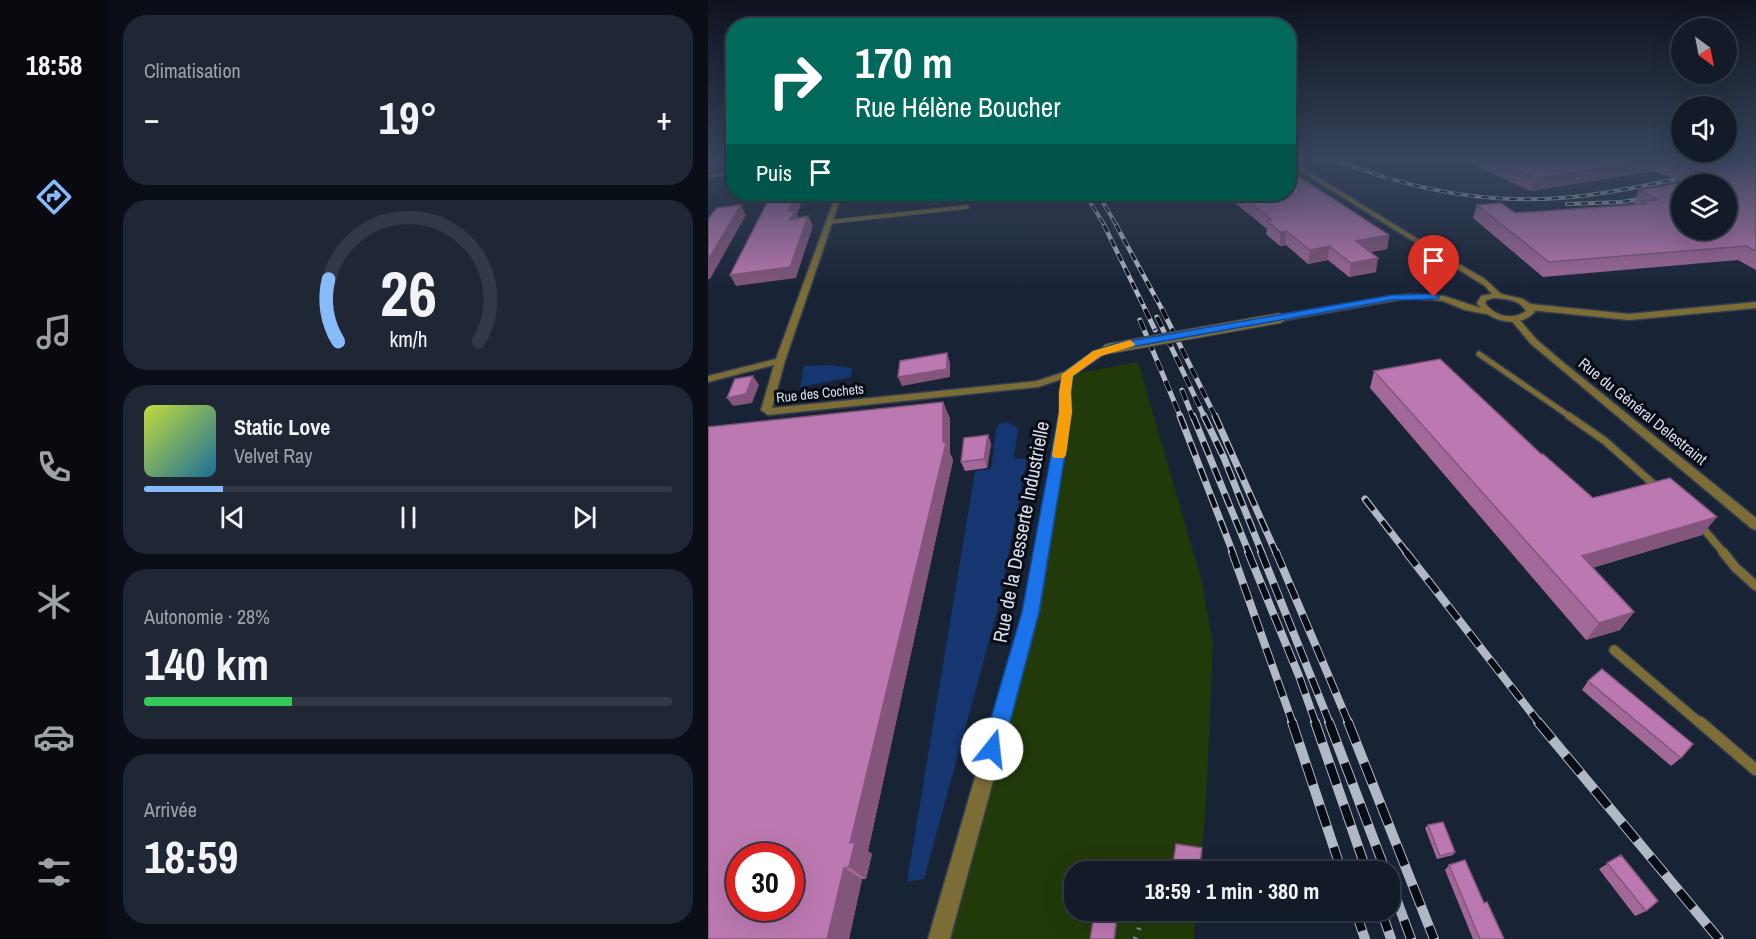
<!DOCTYPE html>
<html lang="fr">
<meta charset="utf-8">
<style>
body{margin:0;font-family:"Archivo Narrow",sans-serif;background:#202734;color:#f1f3f6;height:100vh;display:flex;flex-direction:column;font-size:22px;white-space:nowrap}
*{box-sizing:border-box;margin:0}
p{font-size:20px;color:#9da1a8}
.icon{flex:none;width:33px;height:33px;fill:none;stroke:currentColor;stroke-width:2;stroke-linecap:round;stroke-linejoin:round}
.map{position:relative;flex:1;overflow:hidden}
.drawer{display:flex;flex-direction:column;gap:15px;padding:15px;background:#0a0e16;width:600px}
.drawer>*{flex:none}
.guide{position:absolute;left:18px;top:18px;width:570px;height:183px;border-radius:24px;box-shadow:0 6px 24px #0002,0 0 0 2px #323845;background:#00695c;color:#fff;overflow:hidden}
.needle{width:39px;rotate:148deg}
.tools{position:absolute;left:963px;top:18px;display:grid;gap:12px}
.tools a{display:grid;place-items:center;width:66px;height:66px;border-radius:50%;background:#131a28;box-shadow:0 6px 24px #0002,0 0 0 2px #323845;font-size:30px}
.speed{position:absolute;left:18px;top:843px;display:flex;gap:12px;font-size:30px;font-weight:700;text-align:center}
.speed>*{display:grid;place-content:center;width:78px;height:78px;border-radius:50%;background:#131a28;box-shadow:0 6px 24px #0002,0 0 0 2px #323845;line-height:1}
.speed .limit{border:9px solid #d22;background:#fff;color:#111}
.pin{position:absolute;display:grid;place-items:center;width:51px;height:51px;color:#fff;margin:-62px -26px;border-radius:50% 50% 50% 0;rotate:-45deg;box-shadow:0 0 6px #0007}
.pin .icon{rotate:45deg}
.me{position:absolute;width:66px;margin:-33px;rotate:16deg;stroke-linejoin:round;filter:drop-shadow(0 0 4px #0008)}
.turn{display:flex;align-items:center;gap:21px;height:126px;padding:0 30px;font-size:27px}
.turn .icon{width:78px;height:78px;stroke-width:2.5}
.turn b{display:block;font-size:42px;line-height:51px}
.then{display:flex;align-items:center;height:57px;padding:0 30px;background:#0003;gap:12px;font-size:22px}
.big{font-size:45px;font-weight:700;line-height:1.1}
.drawer .widget{flex:1;display:flex;flex-direction:column;justify-content:center;gap:9px;min-width:0;padding:0 21px;border-radius:24px;background:#202734}
.drawer .dial{align-items:center;gap:0}
.dial svg{height:156px;overflow:visible;fill:none;stroke:#323845;stroke-width:7;stroke-linecap:round;text-anchor:middle}
.dial text{fill:#f1f3f6;stroke:none}
.song{display:flex;align-items:center;gap:18px}
.cover{width:72px;height:72px;border-radius:9px;background:linear-gradient(135deg,hsl(70 70% 55%),hsl(200 70% 35%))}
.played{height:6px;border-radius:3px;background:linear-gradient(90deg,#88bbfc 15%,#323845 15%)}
.keys{display:flex;justify-content:space-around;direction:ltr}
.heat{display:flex;justify-content:space-between;align-items:center;font-size:33px;direction:ltr}
.charge{height:9px;border-radius:4px;background:linear-gradient(90deg,#34c759 28%,#323845 0)}
.trip{position:absolute;left:356px;top:861px;width:336px;height:60px;border-radius:24px;background:#131a28;box-shadow:0 6px 24px #0002,0 0 0 2px #323845;font-weight:700;line-height:60px;text-align:center}
main{display:flex;flex:1;min-height:0}
.tabs{display:flex;flex-direction:column;width:108px;justify-content:space-around;align-items:center;background:#080a10;color:#9da1a8}
.tabs .icon{width:42px;height:42px}
.tabs .current{color:#88bbfc}
.tabs b{font-size:27px;color:#f1f3f6}
.map>svg:first-child{display:block}
.green{fill:#223a09}
.water{fill:#163672}
.lines{fill:none;stroke-linecap:round;stroke-linejoin:round}
.service-far4-casing{stroke:#343d4f;stroke-width:5}
.service-far3-casing{stroke:#343d4f;stroke-width:8}
.service-far2-casing{stroke:#343d4f;stroke-width:10}
.service-far1-casing{stroke:#343d4f;stroke-width:12}
.service-casing{stroke:#343d4f;stroke-width:14}
.minor-casing{stroke:#343d4f;stroke-width:3}
.tertiary-casing{stroke:#343d4f;stroke-width:3}
.path{stroke:#808898;stroke-width:5;stroke-dasharray:2 8;stroke-linecap:butt}
.service-far4{stroke:#7c6c35;stroke-width:4}
.service-far3{stroke:#7c6c35;stroke-width:5}
.service-far2{stroke:#7c6c35;stroke-width:7}
.service-far1{stroke:#7c6c35;stroke-width:9}
.service{stroke:#7c6c35;stroke-width:11}
.minor{fill:#7c6c35;fill-rule:evenodd}
.tertiary{fill:#7c6c35;fill-rule:evenodd}
.rail-far5-casing{stroke:#b0b8c6;stroke-width:4}
.rail-far4-casing{stroke:#b0b8c6;stroke-width:4.5}
.rail-far3-casing{stroke:#b0b8c6;stroke-width:5}
.rail-far2-casing{stroke:#b0b8c6;stroke-width:7}
.rail-far1-casing{stroke:#b0b8c6;stroke-width:8}
.rail-casing{stroke:#b0b8c6;stroke-width:10}
.rail-far5{stroke:#080c15;stroke-width:2;stroke-dasharray:7;stroke-linecap:butt}
.rail-far4{stroke:#080c15;stroke-width:3;stroke-dasharray:8;stroke-linecap:butt}
.rail-far3{stroke:#080c15;stroke-width:4;stroke-dasharray:11;stroke-linecap:butt}
.rail-far2{stroke:#080c15;stroke-width:4.5;stroke-dasharray:14;stroke-linecap:butt}
.rail-far1{stroke:#080c15;stroke-width:6;stroke-dasharray:17;stroke-linecap:butt}
.rail{stroke:#080c15;stroke-width:8;stroke-dasharray:22;stroke-linecap:butt}
.minor-bridge-casing{stroke:#343d4f;stroke-width:12;stroke-linecap:butt}
.minor-bridge{stroke:#7c6c35;stroke-width:10}
.wall{fill:#a26898}
.shaded-wall{fill:#84557c}
.building{fill:#bc79b1;stroke:#84557c;stroke-width:1.5;fill-rule:evenodd}
.route{fill:#1a73e8;stroke:#114b97;stroke-width:1.5}
.slow{fill:#f59e0b}
.labels{text-anchor:middle;stroke-width:6;stroke-linejoin:round;paint-order:stroke}
.far-street-label{font-size:14px;fill:#d8dfec;stroke:#080c15}
.street-label{font-size:16px;fill:#d8dfec;stroke:#080c15}
.near-street-label{font-size:20px;fill:#d8dfec;stroke:#080c15}
</style>
<main>
<nav class="tabs">
<b>18:58</b>
<svg class="icon current" aria-label="directions" viewBox="0 0 24 24"><path d="M12 3l9 9-9 9-9-9zM9 14v-3h6M13 9l2 2-2 2"/></svg>
<svg class="icon" aria-label="music" viewBox="0 0 24 24"><path d="M9 18V5l10-2v13"/><circle cx="6" cy="18" r="3"/><circle cx="16" cy="16" r="3"/></svg>
<svg class="icon" aria-label="phone" viewBox="0 0 24 24"><path d="M5 4h4l2 5-3 2q2 4 5 5l2-3 5 2v4C11 20 4 13 5 4z"/></svg>
<svg class="icon" aria-label="climate" viewBox="0 0 24 24"><path d="M12 3v18M4 7l16 10M4 17L20 7"/></svg>
<svg class="icon" aria-label="car" viewBox="0 0 24 24"><path d="M5 17H2v-5l4-1 3-4h7l3 4 3 1v5h-3M9 17h6M6 11h13"/><circle cx="7" cy="17" r="2"/><circle cx="17" cy="17" r="2"/></svg>
<svg class="icon" aria-label="filters" viewBox="0 0 24 24"><path d="M4 7h16M4 17h16"/><circle cx="9" cy="7" r="2"/><circle cx="15" cy="17" r="2"/></svg>
</nav>
<section class="drawer">
<div class="widget"><p>Climatisation</p>
<div class="heat"><a>−</a><b class="big">19°</b><a>+</a></div>
</div>
<div class="widget dial"><svg viewBox="0 0 100 80">
<path d="M14 69A42 42 0 1 1 86 69"/>
<path d="M14 69A42 42 0 0 1 9 37" stroke="#88bbfc"/>
<text x="50" y="56" font-size="32" font-weight="700">26</text>
<text x="50" y="72" font-size="11">km/h</text>
</svg></div>
<div class="widget">
<div class="song"><i class="cover"></i><div><b>Static Love</b><p>Velvet Ray</p></div></div>
<div class="played"></div>
<div class="keys"><svg class="icon" aria-label="previous" viewBox="0 0 24 24"><path d="M18 5L8 12l10 7zM5 5v14"/></svg><svg class="icon" aria-label="pause" viewBox="0 0 24 24"><path d="M8 5v14M16 5v14"/></svg><svg class="icon" aria-label="next" viewBox="0 0 24 24"><path d="M6 5l10 7-10 7zM19 5v14"/></svg></div>
</div>
<div class="widget"><p>Autonomie · 28%</p><b class="big">140 km</b><div class="charge"></div></div>
<div class="widget"><p>Arrivée</p><b class="big">18:59</b></div>
</section>
<div class="map">
<svg width="1048" height="939" viewBox="0 0 1048 939">
<rect width="100%" height="100%" fill="#192336"/>
<path class="green" d="M 430,362 L 494,582 L 505,642 L 498,807 L 492,871 L 366,872 L 366,910 L 488,911 L 486,939 L 229,939 L 321,612 L 342,505 L 359,375 Z"/>
<path class="water" d="M 121,365 L 144,368 L 143,377 L 92,387 L 96,366 Z
M 299,422 L 310,428 L 306,458 L 319,459 L 289,612 L 216,879 L 199,882 L 267,471 L 283,469 L 288,430 L 291,424 Z"/>
<g class="lines">
<g class="service-far4-casing">
<path id="service-far4" d="M 0,176 L 26,173
M 121,222 L 259,207"/>
</g>
<g class="service-far3-casing">
<path id="service-far3" d="M 771,354 L 864,418"/>
</g>
<g class="service-far2-casing">
<path id="service-far2" d="M 861,416 L 897,441 L 951,489
M 993,526 L 1016,553"/>
</g>
<g class="service-far1-casing">
<path id="service-far1" d="M 1015,552 L 1027,567 L 1048,586
M 906,650 L 993,724"/>
</g>
<g class="service-casing">
<path id="service" d="M 992,722 L 1048,770"/>
</g>
<g class="minor-casing">
<path id="minor" d="M 128,194 L 134,194 L 77,361 L 64,408 L 329,381 L 356,372 L 396,347 L 399,346 L 404,349 L 365,375 L 362,392 L 363,412 L 331,612 L 242,939 L 220,939 L 315,612 L 353,412 L 352,392 L 354,379 L 330,387 L 60,415 L 53,410 L 66,365 L 0,382 L 0,376 L 68,359 Z
M 701,294 L 736,296 L 782,311 L 778,314 L 757,310 L 735,301 L 701,298 L 572,321 L 568,318 L 572,315 Z
M 1048,302 L 1048,308 L 921,320 L 822,310 L 818,307 L 822,304 L 921,314 Z
M 806,316 L 809,317 L 829,340 L 856,363 L 1048,518 L 1048,530 L 1043,528 L 823,344 L 802,319 Z"/>
</g>
<g class="tertiary-casing">
<path id="tertiary" d="M 580,159 L 744,260 L 777,279 L 793,294 L 815,299 L 824,305 L 827,312 C 811,329 780,322 769,303 L 773,296 L 784,294 L 777,286 L 580,163 ZM 785,298 C 798,299 811,299 818,311 C 805,321 786,316 777,303 L 779,300 Z"/>
</g>
<path class="path" d="M 454,872 L 456,865
M 427,939 L 438,910"/>
<use href="#service-far4" class="service-far4"/>
<use href="#service-far3" class="service-far3"/>
<use href="#service-far2" class="service-far2"/>
<use href="#service-far1" class="service-far1"/>
<use href="#service" class="service"/>
<use href="#minor" class="minor"/>
<use href="#tertiary" class="tertiary"/>
<g class="rail-far5-casing">
<path id="rail-far5" d="M 625,159 C 697,188 774,204 852,198 C 897,195 942,184 987,176
M 377,194 L 397,226
M 390,194 L 409,226
M 859,204 L 914,202 L 974,192"/>
</g>
<g class="rail-far4-casing">
<path id="rail-far4" d="M 396,225 L 438,311
M 408,225 L 455,311"/>
</g>
<g class="rail-far3-casing">
<path id="rail-far3" d="M 437,309 L 447,330
M 454,309 L 508,418
M 449,317 L 497,418
M 432,320 L 473,418
M 474,390 L 485,418"/>
</g>
<g class="rail-far2-casing">
<path id="rail-far2" d="M 472,416 L 525,553
M 485,416 L 541,553
M 496,416 L 516,458 L 554,553
M 507,416 L 568,553
M 657,499 L 699,553"/>
</g>
<g class="rail-far1-casing">
<path id="rail-far1" d="M 524,552 L 585,724
M 540,552 L 591,676 L 608,724
M 553,552 L 622,724
M 568,552 L 641,724
M 698,552 L 832,724"/>
</g>
<g class="rail-casing">
<path id="rail" d="M 584,722 L 634,872
M 607,722 L 659,872
M 621,722 L 678,872
M 640,722 L 726,939
M 830,722 L 1011,939
M 681,879 L 703,939
M 647,910 L 657,939
M 673,910 L 683,939"/>
</g>
<use href="#rail-far5" class="rail-far5"/>
<use href="#rail-far4" class="rail-far4"/>
<use href="#rail-far3" class="rail-far3"/>
<use href="#rail-far2" class="rail-far2"/>
<use href="#rail-far1" class="rail-far1"/>
<use href="#rail" class="rail"/>
<g class="minor-bridge-casing">
<path id="minor-bridge" d="M 399,349 L 572,318"/>
</g>
<use href="#minor-bridge" class="minor-bridge"/>
</g>
<path class="wall" d="M 756,159 L 1048,159 L 1048,270 L 1030,260 L 835,277 L 765,218 L 769,205 L 807,213 L 927,204 L 925,203 L 931,190 L 978,182 L 946,171 L 823,191 L 756,160 Z
M 519,194 L 580,194 L 681,235 L 679,249 L 663,252 L 668,272 L 641,277 L 620,260 L 600,264 L 578,245 L 572,246 L 558,234 L 559,229 L 525,201 Z
M 666,371 L 833,454 L 885,498 L 994,535 L 884,568 L 926,612 L 912,630 L 878,640 L 662,388 Z
M 235,402 L 242,419 L 242,453 L 245,460 L 160,851 L 164,854 L 158,879 L 154,879 L 141,939 L 0,939 Z
M 280,435 L 283,444 L 279,468 L 257,471 L 253,462 Z
M 880,681 L 973,758 L 963,766 L 874,690 Z
M 720,825 L 747,852 L 745,855 L 729,859 L 717,828 Z
M 494,848 L 492,872 L 465,867 L 465,864 Z
M 913,855 L 938,911 L 927,916 L 891,869 Z
M 741,865 L 776,903 L 796,939 L 765,939 L 737,870 Z"/>
<path class="shaded-wall" d="M 2,159 L 20,159 L 8,171 L 0,173 L 0,160 Z
M 952,159 L 946,171 L 823,191 L 827,178 Z
M 222,194 L 311,194 L 225,204 Z
M 88,197 L 93,206 L 89,214 L 92,220 L 82,220 L 80,211 Z
M 33,205 L 38,215 L 2,279 L 0,279 L 0,260 Z
M 100,216 L 105,226 L 88,278 L 28,286 L 22,275 Z
M 578,231 L 578,245 L 572,246 L 572,232 Z
M 681,235 L 679,249 L 646,255 L 648,241 Z
M 621,246 L 620,260 L 600,264 L 602,250 Z
M 670,258 L 668,272 L 641,277 L 643,263 Z
M 239,353 L 242,362 L 242,377 L 194,386 L 190,377 Z
M 45,376 L 51,385 L 44,403 L 25,406 L 19,398 Z
M 235,402 L 242,419 L 242,453 L 245,460 L 160,851 L 164,854 L 158,879 L 141,867 L 142,843 L 235,442 Z
M 280,435 L 283,444 L 279,468 L 276,459 Z
M 1009,517 L 994,535 L 863,574 L 874,556 Z
M 926,612 L 912,630 L 878,640 L 891,623 Z
M 136,868 L 154,879 L 141,939 L 119,939 Z
M 408,922 L 409,924 L 407,939 L 406,939 Z"/>
<path class="building" d="M 782,159 L 1048,159 L 1048,251 L 1038,246 L 841,262 L 769,205 L 793,203 L 807,213 L 939,204 L 934,201 L 951,200 L 931,190 L 1007,177 L 952,159 L 827,178 ZM 974,184 L 1018,184 L 1018,230 L 974,230 Z
M 590,176 L 681,235 L 648,241 L 670,258 L 643,263 L 621,246 L 602,250 L 578,231 L 572,232 L 559,221 L 564,220 L 532,194 L 580,194 L 580,178 Z
M 88,197 L 80,211 L 87,210 L 82,220 L 100,216 L 82,267 L 22,275 L 59,203 L 64,199 Z
M 33,205 L 0,260 L 0,219 L 9,208 Z
M 239,353 L 239,369 L 190,377 L 192,361 Z
M 732,359 L 833,454 L 835,454 L 885,498 L 962,478 L 1009,517 L 874,556 L 926,612 L 891,623 L 666,371 Z
M 45,376 L 38,394 L 19,398 L 27,379 Z
M 235,402 L 235,442 L 238,443 L 142,843 L 147,842 L 141,867 L 136,868 L 119,939 L 0,939 L 0,427 ZM 32,856 L 82,856 L 82,908 L 32,908 Z
M 280,435 L 276,459 L 253,462 L 256,438 Z
M 894,669 L 985,744 L 973,758 L 880,681 Z
M 735,822 L 747,852 L 732,856 L 720,825 Z
M 468,844 L 494,848 L 491,869 L 465,864 Z
M 913,855 L 950,901 L 938,911 L 899,863 Z
M 757,860 L 776,903 L 779,902 L 796,939 L 772,939 L 741,865 Z
M 385,922 L 408,922 L 406,939 L 382,939 Z"/>
<linearGradient id="sky" x2="0" y2="1"><stop stop-color="#0e131e"/><stop offset="0.55" stop-color="#38455d"/><stop offset="1" stop-color="#38455d" stop-opacity="0"/></linearGradient>
<rect width="1048" height="290" fill="url(#sky)"/>
<path class="route" d="M 726,294 L 731,297 L 730,299 L 684,300 L 412,349 L 393,356 L 365,376 L 363,392 L 364,412 L 331,612 L 295,749 L 292,756 L 284,759 L 277,756 L 274,749 L 314,612 L 351,412 L 351,392 L 356,372 L 385,351 L 410,343 L 684,295 Z"/>
<path class="slow" d="M 422,340 L 427,344 L 426,346 L 393,356 L 365,376 L 363,392 L 364,412 L 358,455 L 356,458 L 346,458 L 344,455 L 351,412 L 351,392 L 354,374 L 385,351 Z"/>
<g class="labels">
<g class="far-street-label">
<text transform="translate(112 393) rotate(-6)" y="5">Rue des Cochets</text>
</g>
<g class="street-label">
<text transform="translate(935 411) rotate(39)" y="6">Rue du Général Delestraint</text>
</g>
<g class="near-street-label">
<text transform="translate(313 532) rotate(-79)" y="7">Rue de la Desserte Industrielle</text>
</g>
</g>
</svg>
<div class="tools">
<a><svg class="needle" viewBox="-14 -14 28 28"><path d="M0-13l5 13h-10z" fill="#e53935"/><path d="M0 13l5-13h-10z" fill="#9da1a8"/></svg></a>
<a><svg class="icon" aria-label="sound" viewBox="0 0 24 24"><path d="M4 9h4l5-4v14l-5-4H4zM17 9q2 3 0 6"/></svg></a>
<a><svg class="icon" aria-label="layers" viewBox="0 0 24 24"><path d="M12 4l9 5-9 5-9-5zM3 14l9 5 9-5"/></svg></a>
</div>
<div class="speed"><div class="limit">30</div></div>
<div class="pin" style="left:726px;top:297px;background:#d93025"><svg class="icon" aria-label="arrive" viewBox="0 0 24 24"><path d="M6 21V4h12l-3 4 3 4H6"/></svg></div>
<svg class="me" style="left:284px;top:749px" viewBox="-20 -20 40 40"><circle r="19" fill="#fff"/><path d="M0-13L10 11 0 6-10 11z" fill="#1a73e8"/></svg>
<div class="trip">18:59 · 1 min · 380 m</div>
<div class="guide">
<div class="turn"><svg class="icon" aria-label="right" viewBox="0 0 24 24"><path d="M7 20v-9h11M14 6l5 5-5 5"/></svg><div><b>170 m</b>Rue Hélène Boucher</div></div>
<div class="then">Puis<svg class="icon" aria-label="arrive" viewBox="0 0 24 24"><path d="M6 21V4h12l-3 4 3 4H6"/></svg></div>
</div>
</div>
</main>
